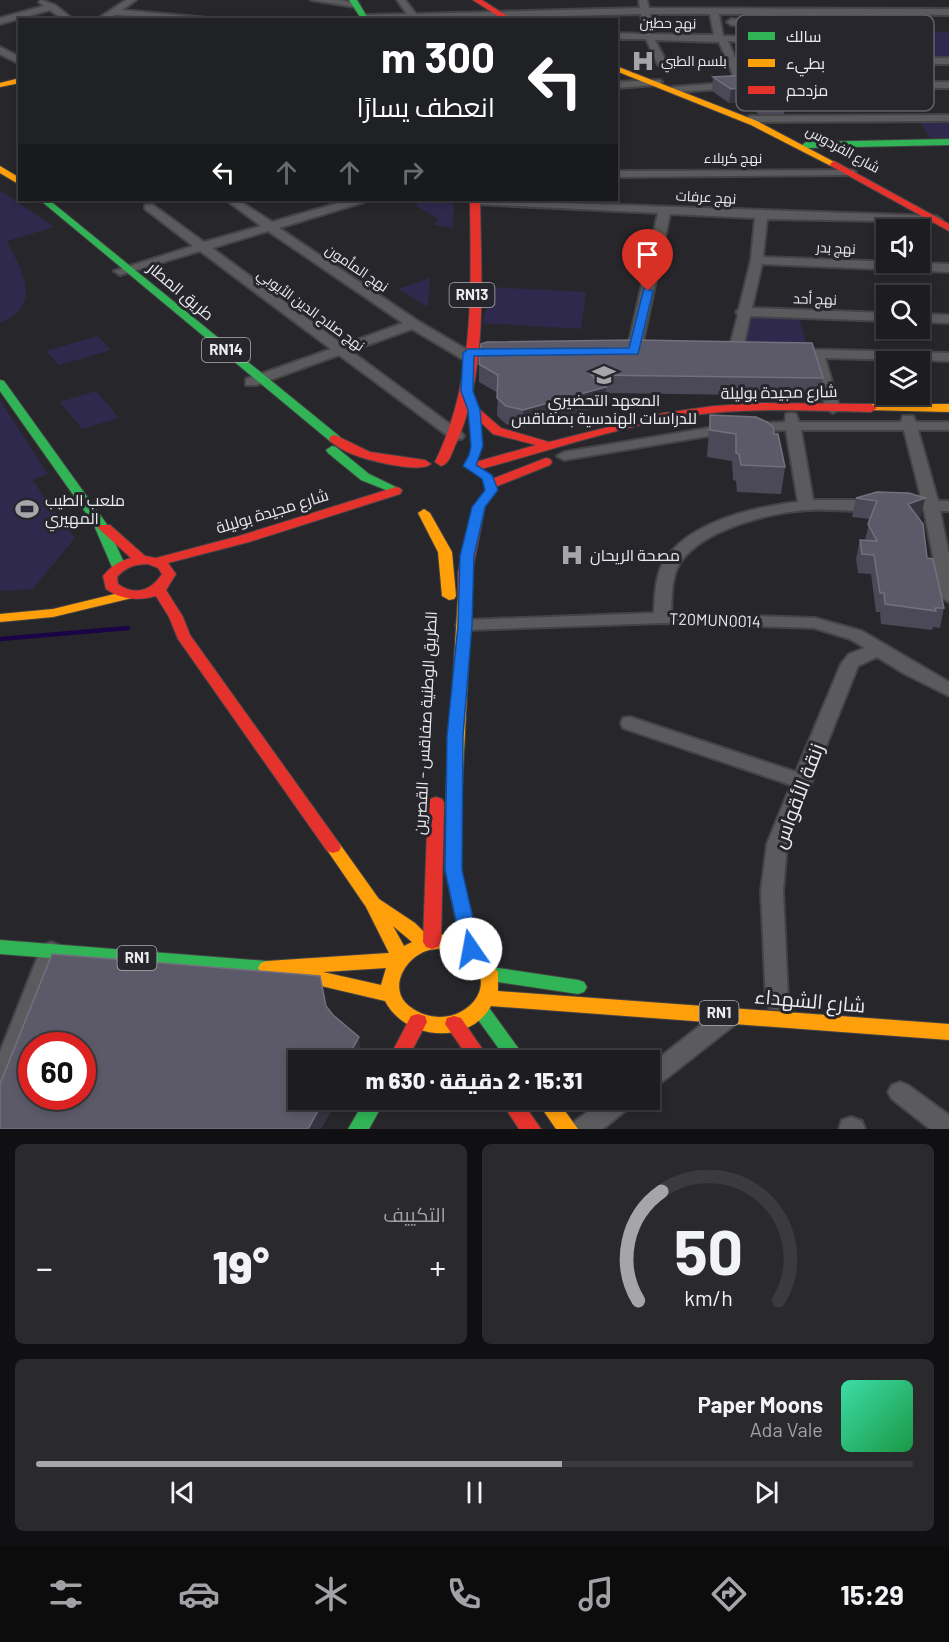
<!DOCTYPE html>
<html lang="ar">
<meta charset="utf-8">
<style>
body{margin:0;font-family:Barlow,Cairo,sans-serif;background:#2a2a2d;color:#f1f3f6;direction:rtl;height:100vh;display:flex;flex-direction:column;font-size:22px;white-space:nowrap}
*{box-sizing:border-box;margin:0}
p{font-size:20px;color:#a0a2a5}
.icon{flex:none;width:33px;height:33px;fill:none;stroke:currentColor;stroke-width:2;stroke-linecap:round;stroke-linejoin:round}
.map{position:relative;height:1129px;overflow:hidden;direction:ltr}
.drawer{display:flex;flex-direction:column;gap:15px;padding:15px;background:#101012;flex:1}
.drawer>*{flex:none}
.banner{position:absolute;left:18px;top:18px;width:600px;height:183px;border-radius:0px;box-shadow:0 3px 9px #0003,0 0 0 2px #3b3b3e;direction:rtl;background:#202124;color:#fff;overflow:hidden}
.buttons{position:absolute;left:876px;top:219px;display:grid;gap:12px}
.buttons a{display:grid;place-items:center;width:54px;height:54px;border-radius:0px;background:#1d1d20;box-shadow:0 3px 9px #0003,0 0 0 2px #3b3b3e;font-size:30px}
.speed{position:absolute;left:18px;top:1032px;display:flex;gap:12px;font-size:30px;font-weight:700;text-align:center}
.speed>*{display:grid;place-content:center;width:78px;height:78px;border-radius:50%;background:#1d1d20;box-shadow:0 3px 9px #0003,0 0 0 2px #3b3b3e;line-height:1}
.speed .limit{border:9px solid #d22;background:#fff;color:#111}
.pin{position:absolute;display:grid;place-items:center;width:51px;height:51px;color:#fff;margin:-62px -26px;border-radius:50% 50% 50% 0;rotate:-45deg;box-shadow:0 0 6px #0007}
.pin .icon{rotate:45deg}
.me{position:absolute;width:66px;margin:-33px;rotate:348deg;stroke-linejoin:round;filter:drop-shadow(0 0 4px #0008)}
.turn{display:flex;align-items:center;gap:21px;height:126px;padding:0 24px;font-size:27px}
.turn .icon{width:78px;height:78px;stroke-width:2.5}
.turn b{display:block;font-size:42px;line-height:51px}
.lanes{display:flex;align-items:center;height:57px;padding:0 24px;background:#0003;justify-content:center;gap:30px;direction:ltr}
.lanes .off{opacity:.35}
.big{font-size:45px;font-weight:800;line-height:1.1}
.drawer .card{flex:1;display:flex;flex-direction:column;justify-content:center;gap:9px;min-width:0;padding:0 21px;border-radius:9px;background:#2a2a2d}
.drawer .dial{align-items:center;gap:0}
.dial svg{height:156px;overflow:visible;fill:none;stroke:#3b3b3e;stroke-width:7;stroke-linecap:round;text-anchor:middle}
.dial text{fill:#f1f3f6;stroke:none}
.song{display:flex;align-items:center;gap:18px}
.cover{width:72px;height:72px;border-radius:9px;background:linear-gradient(135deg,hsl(160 70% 55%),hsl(140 70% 35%))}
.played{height:6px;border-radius:3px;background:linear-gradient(90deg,#a6a6aa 60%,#3b3b3e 60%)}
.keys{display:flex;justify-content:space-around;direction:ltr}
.heat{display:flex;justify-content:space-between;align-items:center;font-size:33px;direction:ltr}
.drawer .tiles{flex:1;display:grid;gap:15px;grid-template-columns:1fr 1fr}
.card:last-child{grid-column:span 2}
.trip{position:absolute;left:288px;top:1050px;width:372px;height:60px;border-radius:0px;background:#1d1d20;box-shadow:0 3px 9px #0003,0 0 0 2px #3b3b3e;font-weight:800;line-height:60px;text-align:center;direction:rtl}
.tabs{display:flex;height:96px;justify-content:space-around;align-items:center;background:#0c0c0d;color:#a0a2a5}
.tabs .icon{width:42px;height:42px}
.tabs .current{color:#a6a6aa}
.tabs b{font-size:27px;color:#f1f3f6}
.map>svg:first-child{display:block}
.green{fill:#2f294e}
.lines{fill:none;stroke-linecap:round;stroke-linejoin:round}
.stream{stroke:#1b0445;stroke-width:4.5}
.street-casing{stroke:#444447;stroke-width:4}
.fast-casing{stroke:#444447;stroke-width:2}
.slow-casing{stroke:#444447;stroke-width:2}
.jam-casing{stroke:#444447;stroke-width:2}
.street{fill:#5b5b5e;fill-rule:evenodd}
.fast{fill:#30b455;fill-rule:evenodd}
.slow{fill:#ff9f0a;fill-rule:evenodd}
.jam{fill:#e5322d;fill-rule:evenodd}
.wall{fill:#4b4858}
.shaded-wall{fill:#35343f}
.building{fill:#5c5a69;stroke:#72707e;stroke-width:1.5;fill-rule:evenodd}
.route{fill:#1a73e8;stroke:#114b97;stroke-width:1.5}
.labels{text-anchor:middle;stroke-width:6;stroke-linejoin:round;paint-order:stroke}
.far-street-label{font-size:14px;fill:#eaeaef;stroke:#26262c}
.far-poi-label{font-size:14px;fill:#eaeaef;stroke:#26262c;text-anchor:start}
.shield{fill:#26262c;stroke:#afafb4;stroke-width:1.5}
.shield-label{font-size:15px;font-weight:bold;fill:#eaeaef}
.street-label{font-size:16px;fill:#eaeaef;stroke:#26262c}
.poi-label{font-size:16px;fill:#eaeaef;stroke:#26262c;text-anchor:start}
.near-street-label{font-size:20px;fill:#eaeaef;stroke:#26262c}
.key{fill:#26262c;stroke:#616166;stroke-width:1.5}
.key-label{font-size:16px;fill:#eaeaef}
</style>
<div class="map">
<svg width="949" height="1129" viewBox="0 0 949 1129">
<rect width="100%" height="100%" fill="#27272b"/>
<path class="green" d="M 949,32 L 949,59 L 915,60 L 909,55 L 929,53 L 916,33 Z
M 918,120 L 949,120 L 949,138 L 932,139 Z
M 0,190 L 54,227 L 7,241 C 22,272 44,305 0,323 Z
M 423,200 L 454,200 L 453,228 L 434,225 L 438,219 L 415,205 Z
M 430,278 L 428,307 L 398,289 Z
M 491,287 L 586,292 L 581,329 L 483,323 Z
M 748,316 L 799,317 L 807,347 L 741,340 Z
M 98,336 L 111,350 L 59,365 L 46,351 Z
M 96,391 L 119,418 L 82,429 L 60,402 Z
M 0,400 L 48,474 L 32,480 L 75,538 L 33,589 L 0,591 Z"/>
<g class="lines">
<path class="stream" d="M 0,639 L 128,628"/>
<g class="street-casing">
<path id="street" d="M 41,0 L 55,5 L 74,20 L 63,20 L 50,10 L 0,24 L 0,18 L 44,6 L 39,2 Z
M 126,0 L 136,0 L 122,10 L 230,20 L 115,15 L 107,20 L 96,20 Z
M 311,0 L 341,0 L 359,4 L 355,7 Z
M 397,0 L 405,0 L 416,14 L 640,8 L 639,0 L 647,0 L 649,8 L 949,9 L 949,15 L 874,14 L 893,42 L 888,45 L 811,43 L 816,47 L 832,81 L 949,82 L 949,88 L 757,87 L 675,92 L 672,91 L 672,87 L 736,82 L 719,42 L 655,40 L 668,65 L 663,68 L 658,65 L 646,39 L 616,39 L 616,33 L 644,34 L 641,14 L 420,20 L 361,18 L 365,15 L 407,14 ZM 650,14 L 710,14 L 714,35 L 653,34 ZM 719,14 L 809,14 L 811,22 L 731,19 L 727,22 L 731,25 L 812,28 L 820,23 L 818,14 L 865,14 L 881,39 L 723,36 ZM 728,41 L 797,43 L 807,49 L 822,81 L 744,79 Z
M 832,45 L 851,47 L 863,58 L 949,58 L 949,64 L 861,64 L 845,52 L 829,50 L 829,46 Z
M 0,47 L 20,57 L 20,64 L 0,54 Z
M 660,80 L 662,82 L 657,85 L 616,88 L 616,82 Z
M 949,115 L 949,121 L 750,122 L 745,119 L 750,116 Z
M 854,170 L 856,172 L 850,175 L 616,177 L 616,171 Z
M 226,200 L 238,200 L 272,222 L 349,200 L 365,200 L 364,202 L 279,228 L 418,321 L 474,354 L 474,360 L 464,360 L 412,329 L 351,351 L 462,433 L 464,436 L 462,439 L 452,439 L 339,355 L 256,385 L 246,385 L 246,379 L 331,349 L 200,251 L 120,275 L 114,271 L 193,246 L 145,209 L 145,205 L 153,205 L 204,242 L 261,226 ZM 268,231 L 403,323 L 343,345 L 212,248 Z
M 470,200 L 936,216 L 942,220 L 940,222 L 767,219 L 763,257 L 949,264 L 949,272 L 762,264 L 752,308 L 886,313 L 886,321 L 750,316 L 742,353 L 735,357 L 728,353 L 738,315 L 736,312 L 739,309 L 751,260 L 755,218 L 670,214 L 641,351 L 634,355 L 627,351 L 658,213 L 475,204 L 471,203 Z
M 920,314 L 949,315 L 949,323 L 920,322 Z
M 794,349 L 949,353 L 949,361 L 825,358 L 840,409 L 833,413 L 826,409 L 811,358 L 789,356 L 789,350 Z
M 791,413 L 796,414 L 799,422 L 901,422 L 903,416 L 913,416 L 916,422 L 949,422 L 949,430 L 918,430 L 938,501 L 949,501 L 949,511 L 940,511 L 949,555 L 949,602 L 941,597 L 924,510 L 903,510 L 895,505 L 903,500 L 922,501 L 904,430 L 801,430 L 813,500 L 877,500 L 883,502 L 885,505 L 883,508 C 860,514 833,508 809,510 C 771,512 702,529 680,563 C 671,577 672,597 671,613 L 815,618 L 862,631 L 949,682 L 949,696 L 905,674 L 877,657 L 858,666 L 787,844 L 783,891 L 788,1001 L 785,1008 L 777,1010 L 769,1008 L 766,1001 L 761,891 L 767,844 L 791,785 L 623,728 L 621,723 L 623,718 L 630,717 L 796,772 L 841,664 L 849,654 L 865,648 L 850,639 L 814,628 L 662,623 L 465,630 L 456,625 L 465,620 L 654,613 C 655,597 655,578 663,563 C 687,522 753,507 798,502 L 786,430 L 726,433 L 564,460 L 557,456 L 564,452 L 726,425 L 785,422 L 786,414 Z
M 51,942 L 59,945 L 62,951 L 12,1082 L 8,1089 L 0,1092 L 0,1052 L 40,951 L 43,945 Z
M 729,1007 L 737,1009 L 740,1016 L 737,1023 L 658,1085 L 650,1088 L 650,1065 L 721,1009 Z
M 900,1082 L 908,1085 L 949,1115 L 949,1129 L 930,1129 L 892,1099 L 888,1092 L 892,1085 Z
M 604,1100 L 634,1100 L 630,1107 L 603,1129 L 572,1129 L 575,1121 Z
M 851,1117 L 862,1121 L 865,1129 L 839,1129 L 842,1120 Z"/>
</g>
<g class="fast-casing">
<path id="fast" d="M 349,0 L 357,0 L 369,20 L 362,20 Z
M 949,139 L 949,145 L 806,148 L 802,145 L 806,142 Z
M 40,200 L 49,200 L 339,436 L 341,439 L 339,442 L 331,442 Z
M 0,380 L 4,381 L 106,523 L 126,567 L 124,570 L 119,571 L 112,567 L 93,523 L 0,391 Z
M 332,446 L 336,447 L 369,474 L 402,490 L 396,494 L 361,480 L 328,453 L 326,450 Z
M 0,940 L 267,961 L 273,963 L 276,968 L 273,973 L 267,975 L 0,954 Z
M 491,967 L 578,980 L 584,982 L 587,987 L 584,992 L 578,994 L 491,981 L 485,979 L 482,974 L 485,969 Z
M 480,1002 L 487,1005 L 527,1060 L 507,1060 L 471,1010 L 473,1005 Z
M 365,1100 L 385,1100 L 369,1129 L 348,1129 Z"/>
</g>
<g class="slow-casing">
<path id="slow" d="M 616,66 L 757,121 L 838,164 L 831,166 L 751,125 L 616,71 Z
M 20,78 L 20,83 L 0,87 L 0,83 Z
M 0,166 L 20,178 L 20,185 L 0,173 Z
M 871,404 L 949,404 L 949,412 L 867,410 L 865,408 Z
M 424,509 L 430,513 L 452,552 L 456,596 L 454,599 L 449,600 L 442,596 L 438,552 L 418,513 Z
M 127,591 L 134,595 L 132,598 L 53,617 L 0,622 L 0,614 L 53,609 Z
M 465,593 L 472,597 L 462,790 L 461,870 L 480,949 L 498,972 L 498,991 L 949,1024 L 949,1040 L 491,1006 C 469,1046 405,1040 385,1001 L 300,981 L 294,979 L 291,974 L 267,975 L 261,973 L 258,968 L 261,963 L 267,961 L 389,953 L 366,907 L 325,847 L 327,843 L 333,841 L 339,843 L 379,899 L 415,923 L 429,937 L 445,934 L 460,940 L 445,870 L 446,790 L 458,597 ZM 393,926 L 412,942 L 404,946 ZM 444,948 C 451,952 462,955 469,960 C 505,990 452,1039 409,1006 C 388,989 404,959 426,951 C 431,949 438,949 444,948 ZM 386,968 L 381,985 L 323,972 Z
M 536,1100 L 557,1100 L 578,1129 L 556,1129 Z"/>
</g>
<g class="jam-casing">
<path id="jam" d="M 473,0 L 482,0 L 513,20 L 504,20 Z
M 834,161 L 949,224 L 949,231 L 831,166 L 830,164 Z
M 470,200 L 480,200 C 481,278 489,376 454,448 C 451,455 449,464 441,466 L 435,462 C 475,381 471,289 470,200 Z
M 759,403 L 871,404 L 877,408 L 871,412 C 812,411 752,407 694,415 C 618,426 547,452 473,471 L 467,467 L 469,464 L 536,445 L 493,434 L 468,410 L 474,406 L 478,408 L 501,428 L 549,442 L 664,413 L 714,406 Z
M 335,435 L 370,452 L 425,460 L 431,464 C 420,474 366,460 352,454 C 344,451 337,446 331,442 L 329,439 L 331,436 Z
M 546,458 L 550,459 L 552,462 L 550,465 L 495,487 L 491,488 L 485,484 L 487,481 Z
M 396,487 L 400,488 L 402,491 L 400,494 L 249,542 L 168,563 L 176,574 L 166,590 L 183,617 L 190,635 L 339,843 L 341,847 L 339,851 L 333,853 L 327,851 L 178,639 L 169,617 L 156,596 C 138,601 122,600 106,589 L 103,576 C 111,566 119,561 131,558 L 98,528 L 100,525 L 110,525 L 145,556 L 156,558 L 239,536 ZM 148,564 L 158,568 L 162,574 C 151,591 135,596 118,584 L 117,577 C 126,567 135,564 148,564 Z
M 479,503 L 485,507 L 472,573 L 472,597 L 465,601 L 458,597 L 458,573 L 473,507 Z
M 436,797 L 442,799 L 444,803 L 441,942 L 438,947 L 432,949 L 426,947 L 423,942 L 428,803 L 430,799 Z
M 418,1014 L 425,1016 L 427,1022 L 407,1060 L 388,1060 L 411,1016 Z
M 454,1016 L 461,1018 L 490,1060 L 470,1060 L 445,1024 L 447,1018 Z
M 500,1100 L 521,1100 L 541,1129 L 519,1129 Z"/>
</g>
<use href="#street" class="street"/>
<use href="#fast" class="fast"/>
<use href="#slow" class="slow"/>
<use href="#jam" class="jam"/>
</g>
<path class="wall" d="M 713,77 L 785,99 L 784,114 L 759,114 L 738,102 L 729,103 L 712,91 Z
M 479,364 L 823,378 L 820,396 L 605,393 L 605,405 L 523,428 L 506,424 L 497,416 L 498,393 L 479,382 Z
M 710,415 L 774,434 L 785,467 L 781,494 L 737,492 L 736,481 L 733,480 L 732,461 L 707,457 Z
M 877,492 L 921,517 L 918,518 L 927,558 L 944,608 L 940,628 L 933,627 L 932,630 L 881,624 L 880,612 L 876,612 L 871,574 L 858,573 L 856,559 L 860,540 L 865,540 L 870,519 L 852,517 L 856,498 Z"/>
<path class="shaded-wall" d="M 740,88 L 738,102 L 729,103 L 731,89 Z
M 606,387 L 605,405 L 523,428 L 523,410 Z
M 925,498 L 921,517 L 904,523 L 908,504 Z
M 359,1037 L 361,1058 L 360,1060 L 346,1060 Z
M 324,1100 L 338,1100 L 321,1129 L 308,1129 Z"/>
<path class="building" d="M 752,75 L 785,99 L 760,100 L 740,88 L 731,89 L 713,77 Z
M 635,340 L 812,343 L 823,378 L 591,375 L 606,387 L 523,410 L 506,406 L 497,398 L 498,375 L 479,364 L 481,344 L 487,342 Z
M 710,415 L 756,417 L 767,422 L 773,427 L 774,434 L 778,434 L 785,467 L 741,465 L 739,454 L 736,453 L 736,434 L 710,430 Z
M 877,492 L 909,493 L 925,498 L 908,504 L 923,524 L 927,558 L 933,559 L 944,608 L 935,608 L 936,611 L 885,604 L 884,593 L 880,593 L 874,555 L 862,554 L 860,540 L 877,541 L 868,524 L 877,501 L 856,498 Z
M 52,954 L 320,976 L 326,1006 L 333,1015 L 359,1037 L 346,1060 L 298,1060 L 298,1100 L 324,1100 L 308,1129 L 0,1129 L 0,1084 ZM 32,1046 L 82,1046 L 82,1096 L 32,1096 Z"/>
<path class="route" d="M 644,288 L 653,291 L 638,354 L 474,356 L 473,391 L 480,410 L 483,446 L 476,465 L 492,475 L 498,490 L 485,507 L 474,556 L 472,625 L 463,736 L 462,870 L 480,949 L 477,954 L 471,956 L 464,954 L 462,949 L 445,870 L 447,736 L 458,625 L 460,556 L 472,507 L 485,490 L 482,479 L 463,466 L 469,455 L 471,446 L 468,410 L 461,391 L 463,353 L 468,349 L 629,348 Z"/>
<defs>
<g id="hospital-bare" transform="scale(1.8)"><path d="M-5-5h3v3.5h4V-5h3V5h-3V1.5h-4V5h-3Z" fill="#a6a6aa" stroke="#26262c" stroke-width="2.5" paint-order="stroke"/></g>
<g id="university-bare" transform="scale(1.8)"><path d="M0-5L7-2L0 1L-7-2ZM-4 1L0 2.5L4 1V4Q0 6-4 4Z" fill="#a6a6aa" stroke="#26262c" stroke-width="2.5" paint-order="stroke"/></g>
<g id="stadium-bare" transform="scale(1.8)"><path d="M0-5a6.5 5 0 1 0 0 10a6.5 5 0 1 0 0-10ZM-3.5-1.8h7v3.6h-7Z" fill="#a6a6aa" stroke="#26262c" stroke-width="2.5" paint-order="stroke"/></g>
</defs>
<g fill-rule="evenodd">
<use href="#hospital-bare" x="643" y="61"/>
<use href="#university-bare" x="604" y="375"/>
<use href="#stadium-bare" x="27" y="509"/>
<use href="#hospital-bare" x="572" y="555"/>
</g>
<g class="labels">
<g class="far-street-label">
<text transform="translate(668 23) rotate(1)" y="5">نهج حطين</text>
<text transform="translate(843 149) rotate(29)" y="5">شارع الفردوس</text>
<text x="733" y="163">نهج كربلاء</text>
<text transform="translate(706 197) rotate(3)" y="5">نهج عرفات</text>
<text transform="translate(836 248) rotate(3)" y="5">نهج بدر</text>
<text transform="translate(357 268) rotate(34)" y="5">نهج المأمون</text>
<text transform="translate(815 299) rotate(2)" y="5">نهج أحد</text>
<text transform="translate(311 310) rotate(36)" y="5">نهج صلاح الدين الأيوبي</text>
</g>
<g class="far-poi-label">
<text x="661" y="66">بلسم الطبي</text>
</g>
<g class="shield">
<rect x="449.5" y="283" width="45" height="24" rx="4.5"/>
<rect x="202" y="338" width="48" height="24" rx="4.5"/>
<rect x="117.5" y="946" width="39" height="24" rx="4.5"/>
<rect x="699.5" y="1001" width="39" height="24" rx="4.5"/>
</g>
<g class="shield-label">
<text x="472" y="300">RN13</text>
<text x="226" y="355">RN14</text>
<text x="137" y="963">RN1</text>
<text x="719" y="1018">RN1</text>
</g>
<g class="street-label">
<text transform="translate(181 291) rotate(40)" y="6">طريق المطار</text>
<text transform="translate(779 392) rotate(-1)" y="6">شارع مجيدة بوليلة</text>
<text transform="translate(272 511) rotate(-17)" y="6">شارع مجيدة بوليلة</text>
<text transform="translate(715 620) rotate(2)" y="6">T20MUN0014</text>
<text transform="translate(425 723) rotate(-87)" y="6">الطريق الوطنية صفاقس - القصرين</text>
</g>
<g class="poi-label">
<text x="604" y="406" text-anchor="middle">المعهد التحضيري<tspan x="604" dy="18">للدراسات الهندسية بصفاقس</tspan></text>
<text x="45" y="506">ملعب الطيب<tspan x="45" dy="18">المهيري</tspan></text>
<text x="590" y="561">مصحة الريحان</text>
</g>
<g class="near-street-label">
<text transform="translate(798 796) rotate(-69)" y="7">زنقة الأقواس</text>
<text transform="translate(810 1001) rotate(5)" y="7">شارع الشهداء</text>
</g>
</g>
<rect x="736" y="15" width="198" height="96" rx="9" class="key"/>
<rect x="748" y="32" width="27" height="8" fill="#30b455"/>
<rect x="748" y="59" width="27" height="8" fill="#ff9f0a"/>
<rect x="748" y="86" width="27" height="8" fill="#e5322d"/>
<g class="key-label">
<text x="786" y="42">سالك</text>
<text x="786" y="69">بطيء</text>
<text x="786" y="96">مزدحم</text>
</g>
</svg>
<div class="buttons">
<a><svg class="icon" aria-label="sound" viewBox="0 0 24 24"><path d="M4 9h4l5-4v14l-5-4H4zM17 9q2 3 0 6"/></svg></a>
<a><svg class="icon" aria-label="search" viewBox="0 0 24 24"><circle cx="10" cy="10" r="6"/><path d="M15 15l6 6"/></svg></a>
<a><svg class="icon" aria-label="layers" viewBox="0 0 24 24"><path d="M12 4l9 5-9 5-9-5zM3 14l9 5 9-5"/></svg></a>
</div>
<div class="speed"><div class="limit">60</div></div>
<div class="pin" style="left:648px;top:291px;background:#d93025"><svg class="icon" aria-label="arrive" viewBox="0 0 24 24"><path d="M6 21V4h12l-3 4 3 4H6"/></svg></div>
<svg class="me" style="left:471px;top:949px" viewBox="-20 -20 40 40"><circle r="19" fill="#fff"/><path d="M0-13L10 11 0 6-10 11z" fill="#1a73e8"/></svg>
<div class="trip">15:31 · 2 دقيقة · 630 m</div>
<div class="banner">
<div class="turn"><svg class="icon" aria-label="left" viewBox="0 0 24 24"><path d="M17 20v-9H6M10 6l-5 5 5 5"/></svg><div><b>300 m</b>انعطف يسارًا</div></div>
<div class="lanes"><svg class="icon" aria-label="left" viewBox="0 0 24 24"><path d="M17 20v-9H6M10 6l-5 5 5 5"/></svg><svg class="icon off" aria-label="ahead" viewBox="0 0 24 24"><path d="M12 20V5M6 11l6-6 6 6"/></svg><svg class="icon off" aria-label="ahead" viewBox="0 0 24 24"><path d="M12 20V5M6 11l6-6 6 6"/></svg><svg class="icon off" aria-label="right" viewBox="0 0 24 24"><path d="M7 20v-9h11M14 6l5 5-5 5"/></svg></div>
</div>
</div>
<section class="drawer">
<div class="tiles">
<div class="card dial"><svg viewBox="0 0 100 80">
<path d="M14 69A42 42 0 1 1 86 69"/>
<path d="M14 69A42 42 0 0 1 26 13" stroke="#a6a6aa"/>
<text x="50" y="56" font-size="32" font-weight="700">50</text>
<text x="50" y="72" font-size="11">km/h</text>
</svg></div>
<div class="card"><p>التكييف</p>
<div class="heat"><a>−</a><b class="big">19°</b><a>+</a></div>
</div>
<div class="card">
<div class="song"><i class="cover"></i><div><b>Paper Moons</b><p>Ada Vale</p></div></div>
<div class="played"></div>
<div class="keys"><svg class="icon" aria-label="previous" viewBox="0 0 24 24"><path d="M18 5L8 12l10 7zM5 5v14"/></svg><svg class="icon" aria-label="pause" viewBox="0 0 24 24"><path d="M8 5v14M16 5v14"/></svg><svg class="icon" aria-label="next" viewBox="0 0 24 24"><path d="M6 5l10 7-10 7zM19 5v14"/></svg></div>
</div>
</div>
</section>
<nav class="tabs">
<b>15:29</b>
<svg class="icon current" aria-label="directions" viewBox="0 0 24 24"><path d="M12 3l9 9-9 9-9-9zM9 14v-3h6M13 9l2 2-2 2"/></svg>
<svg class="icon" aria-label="music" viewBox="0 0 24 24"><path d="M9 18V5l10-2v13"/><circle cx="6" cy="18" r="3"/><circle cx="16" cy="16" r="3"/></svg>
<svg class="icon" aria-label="phone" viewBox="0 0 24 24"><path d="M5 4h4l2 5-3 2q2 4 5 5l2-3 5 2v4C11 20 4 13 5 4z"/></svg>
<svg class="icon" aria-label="climate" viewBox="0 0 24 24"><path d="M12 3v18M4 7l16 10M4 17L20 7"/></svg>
<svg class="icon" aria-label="car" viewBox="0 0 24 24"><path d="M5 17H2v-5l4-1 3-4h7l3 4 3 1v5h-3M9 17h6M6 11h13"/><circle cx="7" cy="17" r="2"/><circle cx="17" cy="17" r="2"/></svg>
<svg class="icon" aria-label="filters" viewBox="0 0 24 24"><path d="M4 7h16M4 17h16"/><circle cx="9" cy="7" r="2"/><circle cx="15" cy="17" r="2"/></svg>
</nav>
